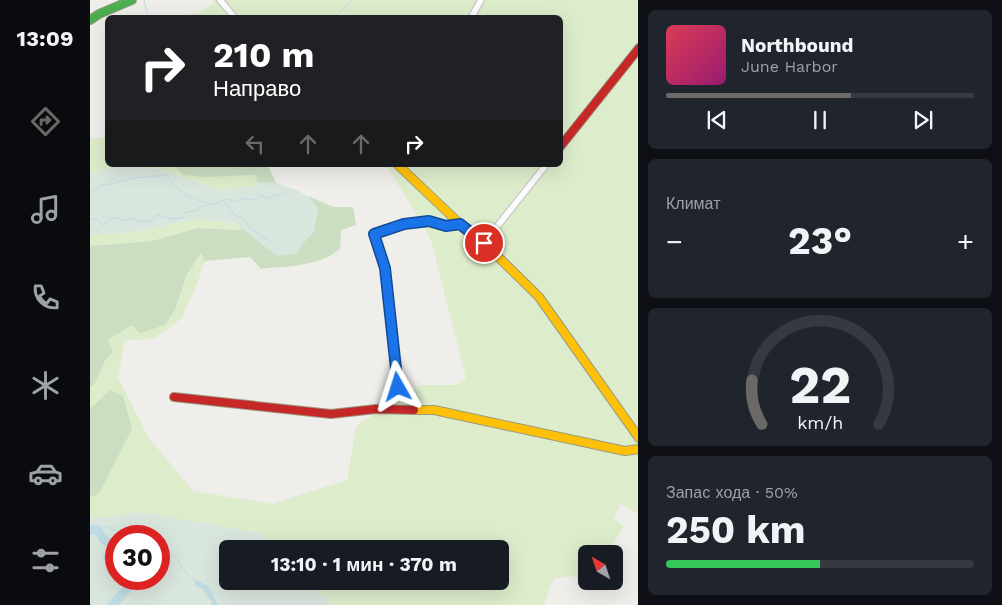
<!DOCTYPE html>
<html lang="ru">
<meta charset="utf-8">
<style>
body{margin:0;font-family:"Work Sans",sans-serif;background:#20242c;color:#f1f3f6;height:100vh;display:flex;flex-direction:column;font-size:19px;white-space:nowrap}
*{box-sizing:border-box;margin:0}
p{font-size:16px;color:#9ea1a6}
.icon{flex:none;width:28px;height:28px;fill:none;stroke:currentColor;stroke-width:2;stroke-linecap:round;stroke-linejoin:round}
.map{position:relative;flex:1;overflow:hidden}
.panel{display:flex;flex-direction:column;gap:10px;padding:10px;background:#0d0f14;width:364px}
.panel>*{flex:none}
.top-card{position:absolute;left:15px;top:15px;width:458px;height:152px;border-radius:8px;box-shadow:0 5px 20px #0002;background:#202124;color:#fff;overflow:hidden}
.needle{width:32px;rotate:321deg}
.buttons{position:absolute;left:488px;top:545px;display:grid;gap:10px}
.buttons a{display:grid;place-items:center;width:45px;height:45px;border-radius:8px;background:#171b24;box-shadow:0 5px 20px #0002;font-size:25px}
.speed{position:absolute;left:15px;top:525px;display:flex;gap:10px;font-size:25px;font-weight:700;text-align:center}
.speed>*{display:grid;place-content:center;width:65px;height:65px;border-radius:50%;background:#171b24;box-shadow:0 5px 20px #0002;line-height:1}
.speed .limit{border:8px solid #d22;background:#fff;color:#111}
.pin{position:absolute;display:grid;place-items:center;width:42px;height:42px;color:#fff;margin:-21px;border:2px solid #fff;border-radius:50%;box-shadow:0 1px 5px #0007}
.me{position:absolute;width:55px;margin:-28px;rotate:354deg;stroke-linejoin:round;filter:drop-shadow(0 0 4px #0008)}
.turn{display:flex;align-items:center;gap:18px;height:105px;padding:0 25px;font-size:22px}
.turn .icon{width:65px;height:65px;stroke-width:2.5}
.turn b{display:block;font-size:35px;line-height:42px}
.lanes{display:flex;align-items:center;height:48px;padding:0 25px;background:#0003;justify-content:center;gap:25px;direction:ltr}
.lanes .off{opacity:.35}
.big{font-size:38px;font-weight:700;line-height:1.1}
.panel .card{flex:1;display:flex;flex-direction:column;justify-content:center;gap:8px;min-width:0;padding:0 18px;border-radius:8px;background:#20242c}
.panel .dial{align-items:center;gap:0}
.dial svg{height:130px;overflow:visible;fill:none;stroke:#363941;stroke-width:7;stroke-linecap:round;text-anchor:middle}
.dial text{fill:#f1f3f6;stroke:none}
.song{display:flex;align-items:center;gap:15px}
.cover{width:60px;height:60px;border-radius:8px;background:linear-gradient(135deg,hsl(350 70% 55%),hsl(320 70% 35%))}
.played{height:5px;border-radius:2px;background:linear-gradient(90deg,#6a6968 60%,#363941 60%)}
.keys{display:flex;justify-content:space-around;direction:ltr}
.heat{display:flex;justify-content:space-between;align-items:center;font-size:28px;direction:ltr}
.charge{height:8px;border-radius:4px;background:linear-gradient(90deg,#34c759 50%,#363941 0)}
.trip{position:absolute;left:129px;top:540px;width:290px;height:50px;border-radius:8px;background:#171b24;box-shadow:0 5px 20px #0002;font-weight:700;line-height:50px;text-align:center}
main{display:flex;flex:1;min-height:0}
.dock{display:flex;flex-direction:column;width:90px;justify-content:space-around;align-items:center;background:#090b0e;color:#9ea1a6}
.dock .icon{width:35px;height:35px}
.dock .current{color:#6a6968}
.dock b{font-size:22px;color:#f1f3f6}
.map>svg:first-child{display:block}
.grass{fill:#ddeccb}
.forest{fill:#cbdec1}
.wetland{fill:#d9e6de;fill-rule:evenodd}
.water{fill:#bfdbe3}
.lines{fill:none;stroke-linecap:round;stroke-linejoin:round}
.stream{stroke:#bfdbe3;stroke-width:1}
.river{stroke:#bfdbe3;stroke-width:9}
.street-casing{stroke:#c9c8c7;stroke-width:8}
.fast-casing{stroke:#999a82;stroke-width:10}
.slow-casing{stroke:#999a82;stroke-width:10}
.jam-casing{stroke:#999a82;stroke-width:10}
.street{stroke:#fdfcfc;stroke-width:5.5}
.fast{stroke:#4caf50;stroke-width:8}
.slow{stroke:#ffc107;stroke-width:8}
.jam{stroke:#c62828;stroke-width:8}
.route-casing{stroke:#114b97;stroke-width:12}
.route{stroke:#1a73e8;stroke-width:9}
</style>
<main>
<nav class="dock">
<b>13:09</b>
<svg class="icon current" aria-label="directions" viewBox="0 0 24 24"><path d="M12 3l9 9-9 9-9-9zM9 14v-3h6M13 9l2 2-2 2"/></svg>
<svg class="icon" aria-label="music" viewBox="0 0 24 24"><path d="M9 18V5l10-2v13"/><circle cx="6" cy="18" r="3"/><circle cx="16" cy="16" r="3"/></svg>
<svg class="icon" aria-label="phone" viewBox="0 0 24 24"><path d="M5 4h4l2 5-3 2q2 4 5 5l2-3 5 2v4C11 20 4 13 5 4z"/></svg>
<svg class="icon" aria-label="climate" viewBox="0 0 24 24"><path d="M12 3v18M4 7l16 10M4 17L20 7"/></svg>
<svg class="icon" aria-label="car" viewBox="0 0 24 24"><path d="M5 17H2v-5l4-1 3-4h7l3 4 3 1v5h-3M9 17h6M6 11h13"/><circle cx="7" cy="17" r="2"/><circle cx="17" cy="17" r="2"/></svg>
<svg class="icon" aria-label="filters" viewBox="0 0 24 24"><path d="M4 7h16M4 17h16"/><circle cx="9" cy="7" r="2"/><circle cx="15" cy="17" r="2"/></svg>
</nav>
<div class="map">
<svg width="549" height="605" viewBox="0 0 549 605">
<rect width="100%" height="100%" fill="#f0eeeb"/>
<path class="grass" d="M 122,0 L 548,0 L 548,514 L 531,504 L 523,518 L 534,526 L 517,554 L 496,554 L 496,581 L 500,581 L 498,585 L 482,576 L 465,578 L 460,586 L 454,605 L 242,605 L 218,581 L 410,581 L 410,549 L 186,549 L 170,533 L 0,518 L 0,497 L 9,494 L 20,390 L 0,409 L 0,388 L 5,383 L 15,361 L 23,352 L 17,340 L 42,325 L 86,308 L 96,276 L 112,254 L 115,261 L 107,284 L 92,318 L 64,339 L 35,340 L 28,378 L 59,438 L 103,491 L 182,504 L 257,480 L 266,426 L 331,385 L 366,385 L 376,378 L 341,240 L 327,215 L 296,165 L 470,165 L 470,18 L 75,17 L 109,13 L 124,3 Z
M 17,131 L 18,165 L 86,165 L 86,167 L 136,176 L 165,175 L 168,186 L 142,189 L 128,190 L 67,169 L 34,165 L 0,174 L 0,138 L 12,138 Z
M 108,219 L 145,223 L 152,228 L 150,230 L 106,228 L 62,241 L 0,246 L 0,235 L 41,232 Z"/>
<path class="forest" d="M 86,165 L 177,165 L 186,182 L 167,182 L 165,175 L 113,177 L 93,175 L 85,167 Z
M 218,196 L 243,207 L 263,207 L 266,225 L 251,230 L 250,249 C 228,267 197,266 171,269 L 160,257 L 115,261 L 111,254 L 96,276 L 86,308 L 75,325 L 50,333 L 42,325 L 18,340 L 23,352 L 15,361 L 5,383 L 0,388 L 0,246 L 62,241 L 107,228 L 150,230 L 152,228 L 187,255 L 205,254 L 211,245 L 223,233 L 228,210 Z
M 20,390 L 33,396 L 42,429 L 9,494 L 0,497 L 0,409 Z"/>
<path class="wetland" d="M 34,165 L 67,169 L 128,190 L 142,189 L 167,186 L 167,182 L 186,182 L 194,186 L 206,190 L 218,196 L 228,210 L 223,233 L 211,245 L 206,254 L 187,256 L 145,223 L 108,219 L 41,232 L 0,235 L 0,174 Z
M 50,512 L 170,533 L 186,549 L 138,549 L 138,581 L 218,581 L 242,605 L 128,605 C 122,595 120,586 108,582 L 105,586 C 114,590 120,595 121,605 L 0,605 L 0,518 L 2,519 ZM 26,536 L 69,536 L 69,579 L 26,579 Z"/>
<path class="water" d="M 105,580 L 114,584 L 119,587 L 128,605 L 121,605 L 121,601 L 112,589 L 105,586 Z"/>
<g class="lines">
<path class="stream" d="M 54,0 L 58,18
M 245,18 L 262,0
M 0,193 L 11,186 L 45,178 L 76,175 L 90,191 L 101,197 L 119,204
M 133,201 L 137,204 L 144,215 L 151,217 L 162,230 L 178,240
M 0,219 L 8,219 L 12,225 C 17,224 19,219 25,217 L 34,221 L 41,218 L 50,222 L 53,220 L 59,222 L 67,215 C 79,218 80,220 93,218 L 94,213 L 107,210 L 108,208 L 120,204 L 123,205 C 128,202 132,200 138,199 C 144,203 147,201 153,198 L 157,200 L 167,199 L 170,196 L 172,196 L 178,199 L 180,196 L 194,194 L 196,190
M 7,529 L 11,528 L 13,526 L 33,533 L 45,534 L 49,536
M 69,547 L 86,558 L 93,569 L 101,578 L 112,583"/>
<path class="river" d="M 0,530 L 7,529 L 14,540 L 21,543 L 25,547 L 18,558 L 26,567
M 22,605 L 26,601 L 37,589 L 37,579 L 36,579"/>
<g class="street-casing">
<path id="street" d="M 130,0 L 145,18
M 381,18 L 391,0
M 394,243 L 456,165
M 286,409 L 301,400 L 308,387 L 295,268 L 284,234 L 314,224 L 339,221 L 356,226 L 370,224"/>
</g>
<g class="fast-casing">
<path id="fast" d="M 0,20 L 9,14 L 42,0"/>
</g>
<g class="slow-casing">
<path id="slow" d="M 308,165 L 370,224 L 394,243 L 449,297 L 549,438
M 324,410 L 344,410 L 535,451 L 549,449"/>
</g>
<g class="jam-casing">
<path id="jam" d="M 470,147 L 549,48
M 84,397 L 241,414 L 286,409 L 324,410"/>
</g>
<use href="#street" class="street"/>
<use href="#fast" class="fast"/>
<use href="#slow" class="slow"/>
<use href="#jam" class="jam"/>
</g>
<g class="lines">
<g class="route-casing">
<path id="route" d="M 308,387 L 295,268 L 284,234 L 314,224 L 339,221 L 356,226 L 370,224 L 394,243"/>
</g>
<use href="#route" class="route"/>
</g>
</svg>
<div class="buttons">
<a><svg class="needle" viewBox="-14 -14 28 28"><path d="M0-13l5 13h-10z" fill="#e53935"/><path d="M0 13l5-13h-10z" fill="#9ea1a6"/></svg></a>
</div>
<div class="speed"><div class="limit">30</div></div>
<div class="pin" style="left:394px;top:243px;background:#d93025"><svg class="icon" aria-label="arrive" viewBox="0 0 24 24"><path d="M6 21V4h12l-3 4 3 4H6"/></svg></div>
<svg class="me" style="left:308px;top:387px" viewBox="-20 -20 40 40"><path d="M0-17L14 15 0 8-14 15z" fill="#1a73e8" stroke="#fff" stroke-width="4"/></svg>
<div class="trip">13:10 · 1 мин · 370 m</div>
<div class="top-card">
<div class="turn"><svg class="icon" aria-label="right" viewBox="0 0 24 24"><path d="M7 20v-9h11M14 6l5 5-5 5"/></svg><div><b>210 m</b>Направо</div></div>
<div class="lanes"><svg class="icon off" aria-label="left" viewBox="0 0 24 24"><path d="M17 20v-9H6M10 6l-5 5 5 5"/></svg><svg class="icon off" aria-label="ahead" viewBox="0 0 24 24"><path d="M12 20V5M6 11l6-6 6 6"/></svg><svg class="icon off" aria-label="ahead" viewBox="0 0 24 24"><path d="M12 20V5M6 11l6-6 6 6"/></svg><svg class="icon" aria-label="right" viewBox="0 0 24 24"><path d="M7 20v-9h11M14 6l5 5-5 5"/></svg></div>
</div>
</div>
<section class="panel">
<div class="card">
<div class="song"><i class="cover"></i><div><b>Northbound</b><p>June Harbor</p></div></div>
<div class="played"></div>
<div class="keys"><svg class="icon" aria-label="previous" viewBox="0 0 24 24"><path d="M18 5L8 12l10 7zM5 5v14"/></svg><svg class="icon" aria-label="pause" viewBox="0 0 24 24"><path d="M8 5v14M16 5v14"/></svg><svg class="icon" aria-label="next" viewBox="0 0 24 24"><path d="M6 5l10 7-10 7zM19 5v14"/></svg></div>
</div>
<div class="card"><p>Климат</p>
<div class="heat"><a>−</a><b class="big">23°</b><a>+</a></div>
</div>
<div class="card dial"><svg viewBox="0 0 100 80">
<path d="M14 69A42 42 0 1 1 86 69"/>
<path d="M14 69A42 42 0 0 1 8 42" stroke="#6a6968"/>
<text x="50" y="56" font-size="32" font-weight="700">22</text>
<text x="50" y="72" font-size="11">km/h</text>
</svg></div>
<div class="card"><p>Запас хода · 50%</p><b class="big">250 km</b><div class="charge"></div></div>
</section>
</main>
